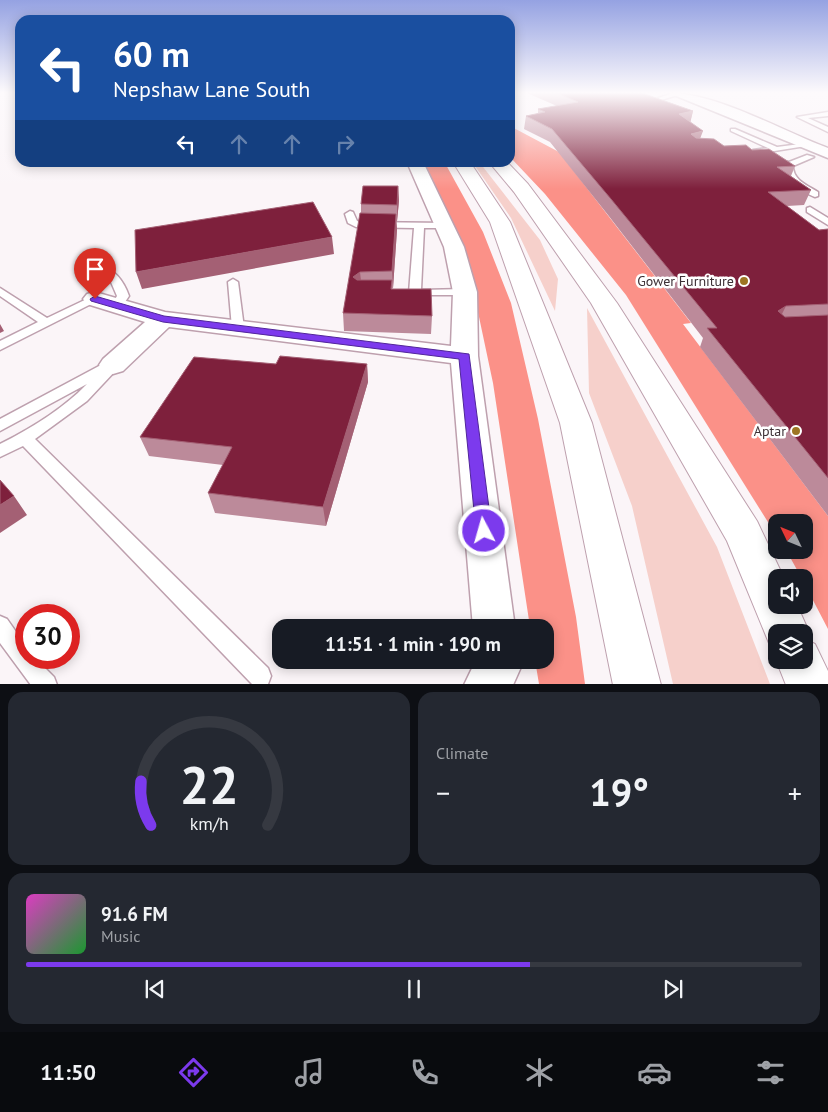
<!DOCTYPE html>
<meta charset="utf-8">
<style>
body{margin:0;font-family:"PT Sans",sans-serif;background:#242831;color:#f1f3f6;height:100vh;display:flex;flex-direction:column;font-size:19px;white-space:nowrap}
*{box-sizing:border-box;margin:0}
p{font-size:16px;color:#9ea1a6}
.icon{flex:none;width:28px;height:28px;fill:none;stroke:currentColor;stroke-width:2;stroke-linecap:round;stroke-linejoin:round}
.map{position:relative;height:684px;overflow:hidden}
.panel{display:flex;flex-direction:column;gap:8px;padding:8px;background:#0d0f14;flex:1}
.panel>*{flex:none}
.banner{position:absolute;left:15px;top:15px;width:500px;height:152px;border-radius:15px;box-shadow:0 2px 12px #0003;background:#1a4fa0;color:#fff;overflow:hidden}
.needle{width:32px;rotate:313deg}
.fabs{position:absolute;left:768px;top:514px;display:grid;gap:10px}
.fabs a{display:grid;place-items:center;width:45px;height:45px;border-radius:10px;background:#171b24;box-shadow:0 2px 12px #0003;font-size:25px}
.speed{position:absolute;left:15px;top:604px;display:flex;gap:10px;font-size:25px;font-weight:700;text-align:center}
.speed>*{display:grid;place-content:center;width:65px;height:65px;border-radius:50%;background:#171b24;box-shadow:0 2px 12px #0003;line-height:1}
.speed .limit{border:8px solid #d22;background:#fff;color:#111}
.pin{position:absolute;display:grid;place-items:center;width:42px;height:42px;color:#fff;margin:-51px -21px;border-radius:50% 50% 50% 0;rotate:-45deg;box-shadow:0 0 5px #0007}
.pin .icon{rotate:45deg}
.me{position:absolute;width:55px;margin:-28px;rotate:354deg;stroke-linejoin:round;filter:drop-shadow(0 0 4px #0008)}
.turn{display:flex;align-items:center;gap:18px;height:105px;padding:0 15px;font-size:22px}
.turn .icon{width:65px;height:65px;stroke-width:2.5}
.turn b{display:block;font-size:35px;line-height:42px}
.lanes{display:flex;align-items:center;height:48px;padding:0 15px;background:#0003;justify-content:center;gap:25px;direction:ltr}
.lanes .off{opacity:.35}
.big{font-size:38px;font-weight:700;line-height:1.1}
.panel .tile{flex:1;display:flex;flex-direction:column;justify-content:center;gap:8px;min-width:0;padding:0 18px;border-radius:15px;background:#242831}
.panel .dial{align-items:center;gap:0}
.dial svg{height:130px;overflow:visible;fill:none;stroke:#363941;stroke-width:7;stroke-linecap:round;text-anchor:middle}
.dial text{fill:#f1f3f6;stroke:none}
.song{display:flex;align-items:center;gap:15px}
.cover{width:60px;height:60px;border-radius:8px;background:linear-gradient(135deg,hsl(310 70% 55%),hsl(130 70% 35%))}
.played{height:5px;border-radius:2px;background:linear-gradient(90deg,#7c3aed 65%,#363941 65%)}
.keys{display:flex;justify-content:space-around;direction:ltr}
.heat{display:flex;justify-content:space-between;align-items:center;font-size:28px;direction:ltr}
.panel .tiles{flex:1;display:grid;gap:8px;grid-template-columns:1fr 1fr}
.tile:last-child{grid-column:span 2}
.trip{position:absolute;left:272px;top:619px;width:282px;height:50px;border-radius:15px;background:#171b24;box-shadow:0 2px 12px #0003;font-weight:700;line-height:50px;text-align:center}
.dock{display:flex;height:80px;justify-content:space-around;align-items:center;background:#090b0e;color:#9ea1a6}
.dock .icon{width:35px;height:35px}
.dock .on{color:#7c3aed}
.dock b{font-size:22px;color:#f1f3f6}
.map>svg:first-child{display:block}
.green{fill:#f6d0cb}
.forest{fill:#fb9188}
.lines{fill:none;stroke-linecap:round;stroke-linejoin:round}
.service-casing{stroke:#bea0ae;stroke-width:3}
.minor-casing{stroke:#bea0ae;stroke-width:3}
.motorway-casing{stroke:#bea0ae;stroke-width:2}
.service{fill:#fff;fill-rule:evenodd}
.minor{fill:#fff;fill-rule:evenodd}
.motorway{fill:#fff;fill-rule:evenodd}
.wall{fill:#bc8a9a}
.shaded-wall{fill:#a46074}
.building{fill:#7e203c;stroke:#a46074}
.route{fill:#7c3aed;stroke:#51269a}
.poi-dot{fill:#9d7523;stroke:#fff;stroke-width:2}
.labels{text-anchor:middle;stroke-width:5;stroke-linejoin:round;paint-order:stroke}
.poi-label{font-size:14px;fill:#3e3237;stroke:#fff;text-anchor:end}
</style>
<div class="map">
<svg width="828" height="685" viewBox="0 0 828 685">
<rect width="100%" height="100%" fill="#fbf5f8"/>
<path class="green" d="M 473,163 L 480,163 L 540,240 L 558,279 L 555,311 L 511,218 Z
M 587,308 L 717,547 L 770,684 L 673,684 L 632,506 L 589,393 Z"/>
<path class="forest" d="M 510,126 L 559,152 L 691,323 L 683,324 L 828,516 L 828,629 L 804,583 L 804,578 L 801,577 L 786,550 L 804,550 L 804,522 L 776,522 L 776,535 L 626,295 L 545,194 L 510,157 Z
M 423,163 L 445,163 L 483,232 L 511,303 L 538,419 L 576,617 L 585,684 L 539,684 L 535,660 L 546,660 L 546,628 L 530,627 L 493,383 L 464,246 Z"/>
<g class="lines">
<g class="service-casing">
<path id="service" d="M 674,93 L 681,94 L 661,100 L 658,98 Z
M 828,112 L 828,116 L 808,118 L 828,127 L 828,132 L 797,117 Z
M 731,129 L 735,129 L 777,147 L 808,143 L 812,145 L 756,154 L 753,154 L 753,150 L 768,148 L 731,131 Z
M 807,155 L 814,157 L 793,166 C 793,180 807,185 818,192 L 818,196 L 815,197 C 802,192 785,181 785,166 L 780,163 L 784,161 L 789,162 Z
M 810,207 L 828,218 L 828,225 L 807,212 L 807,208 Z
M 350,211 L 353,212 L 357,221 L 360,222 L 448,223 L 448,227 L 445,228 L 424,228 L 421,290 L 465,289 L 471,292 L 465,295 L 411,295 L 409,293 L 414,228 L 356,227 L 348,223 L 345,214 Z
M 101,266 C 116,270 124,282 129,296 L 121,308 L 113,308 L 111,306 L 117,296 L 111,282 L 96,269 Z
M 233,279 L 238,282 L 244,328 L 238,332 L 232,328 L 228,282 Z
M 0,288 L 47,318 L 91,297 L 99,297 L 101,299 L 0,350 L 0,341 L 38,322 L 0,296 Z
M 113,361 L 118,362 L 120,365 L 118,368 L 87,401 L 35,439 L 268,668 L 271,676 L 268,684 L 252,684 L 23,446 L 0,457 L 0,444 C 30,429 63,409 87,384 L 0,431 L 0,419 L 99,366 Z
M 0,616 L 7,619 L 26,646 L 26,658 L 35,658 L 54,677 L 57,685 L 31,685 L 0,643 Z"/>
</g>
<g class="minor-casing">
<path id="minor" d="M 669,93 C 717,93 782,131 828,148 L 828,158 Z
M 407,162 L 423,162 L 464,247 L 477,292 L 478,356 L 515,628 L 473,628 L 451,363 L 169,327 L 123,371 L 113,374 L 103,371 L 99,365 L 103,359 L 145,322 L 87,304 L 83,299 L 87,294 L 95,292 L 165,312 L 451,346 L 453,292 L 444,247 Z
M 520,660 L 521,667 L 513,685 L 464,685 L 476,660 Z"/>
</g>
<g class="motorway-casing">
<path id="motorway" d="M 453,162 L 470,162 L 510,222 L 592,423 L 661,685 L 613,685 L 560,423 L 490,222 Z
M 489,162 L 507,162 L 528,184 L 617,303 L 757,521 L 784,578 L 776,578 L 776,605 L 797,605 L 809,632 L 806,640 L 815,644 L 828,671 L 828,685 L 786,685 L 776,660 L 804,660 L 804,632 L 776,632 L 776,650 L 771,648 L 727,541 L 591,303 L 514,192 Z"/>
</g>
<use href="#service" class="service"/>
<use href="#minor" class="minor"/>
<use href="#motorway" class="motorway"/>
</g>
<path class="wall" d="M 527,93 L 642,93 L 693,111 L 690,122 L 700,138 L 724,146 L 752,150 L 795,166 L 791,176 L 811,190 L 804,205 L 787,206 L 819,230 L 828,229 L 828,516 L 700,347 L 703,338 L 608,215 L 550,142 L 524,129 L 526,116 L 538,114 L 538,109 L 557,106 Z
M 398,186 L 399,201 L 397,221 L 396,221 L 397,230 L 393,288 L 392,289 L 432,316 L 431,334 L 344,331 L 343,313 L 361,213 L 361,204 Z
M 276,364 L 367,364 L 368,382 L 326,526 L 215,513 L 208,493 L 223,465 L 149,456 L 140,437 Z"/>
<path class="shaded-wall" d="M 693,111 L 690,124 L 679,114 Z
M 703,131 L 698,144 L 691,134 Z
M 398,186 L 399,201 L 397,221 L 397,205 Z
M 396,214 L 397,230 L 393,288 L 392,271 Z
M 332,237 L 334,254 L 142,289 L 136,272 Z
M 360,272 L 362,289 L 353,277 Z
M 786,306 L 777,324 L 778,311 Z
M 0,324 L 4,331 L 0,333 Z
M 367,364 L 368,382 L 326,526 L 323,507 Z
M 14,496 L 27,515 L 0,533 L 0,505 Z"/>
<path class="building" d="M 557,93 L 642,93 L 693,111 L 679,114 L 703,131 L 691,134 L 696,138 L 714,139 L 724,146 L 746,145 L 752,150 L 769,149 L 795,166 L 777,167 L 811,190 L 768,192 L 819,230 L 828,229 L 828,304 L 786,306 L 778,311 L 785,317 L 828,315 L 828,478 L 707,328 L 717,328 L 611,199 L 552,129 L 526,116 L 545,112 L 538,109 L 578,102 Z
M 363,186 L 398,186 L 397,205 L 361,204 Z
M 313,202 L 332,237 L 136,272 L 135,230 Z
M 360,213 L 396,214 L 392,271 L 360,272 L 353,277 L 357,280 L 392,280 L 391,289 L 431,289 L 432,316 L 343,313 Z
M 280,356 L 367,364 L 323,507 L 208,493 L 232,447 L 140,437 L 194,357 L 276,364 Z
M 0,480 L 14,496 L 0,505 Z"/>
<linearGradient id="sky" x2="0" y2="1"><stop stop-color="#95a2e2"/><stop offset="0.49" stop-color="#fdfafc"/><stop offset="1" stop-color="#fdfafc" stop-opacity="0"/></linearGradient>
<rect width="828" height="189" fill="url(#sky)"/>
<path class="route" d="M 95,296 L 164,316 L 469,354 L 492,531 L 489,536 L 484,538 L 478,536 L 476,531 L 459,359 L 163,322 L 91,301 L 90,299 Z"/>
<g class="poi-dot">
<circle cx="744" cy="281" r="5"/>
<circle cx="796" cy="431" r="5"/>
</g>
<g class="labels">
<g class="poi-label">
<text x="734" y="286">Gower Furniture</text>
<text x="786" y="436">Aptar</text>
</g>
</g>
</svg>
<div class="fabs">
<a><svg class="needle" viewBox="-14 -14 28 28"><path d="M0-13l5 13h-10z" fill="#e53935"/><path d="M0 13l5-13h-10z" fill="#9ea1a6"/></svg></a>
<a><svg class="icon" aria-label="sound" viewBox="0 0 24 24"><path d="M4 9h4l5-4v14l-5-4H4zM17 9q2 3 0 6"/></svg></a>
<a><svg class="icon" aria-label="layers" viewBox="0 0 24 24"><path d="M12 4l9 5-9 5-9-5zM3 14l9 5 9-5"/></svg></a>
</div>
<div class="speed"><div class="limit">30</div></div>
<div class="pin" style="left:95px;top:299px;background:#d93025"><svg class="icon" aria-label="arrive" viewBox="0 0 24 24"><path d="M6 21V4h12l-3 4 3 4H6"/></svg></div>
<svg class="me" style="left:484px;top:531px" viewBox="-20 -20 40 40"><circle r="17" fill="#7c3aed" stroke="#fff" stroke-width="3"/><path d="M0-11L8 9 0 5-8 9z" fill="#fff"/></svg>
<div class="trip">11:51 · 1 min · 190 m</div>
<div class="banner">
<div class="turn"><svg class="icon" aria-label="left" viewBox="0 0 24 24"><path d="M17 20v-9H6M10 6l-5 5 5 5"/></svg><div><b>60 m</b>Nepshaw Lane South</div></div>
<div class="lanes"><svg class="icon" aria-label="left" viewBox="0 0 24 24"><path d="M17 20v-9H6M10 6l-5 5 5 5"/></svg><svg class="icon off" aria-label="ahead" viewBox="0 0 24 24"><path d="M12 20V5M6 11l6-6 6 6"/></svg><svg class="icon off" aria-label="ahead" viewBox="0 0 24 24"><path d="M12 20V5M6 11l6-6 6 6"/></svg><svg class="icon off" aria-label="right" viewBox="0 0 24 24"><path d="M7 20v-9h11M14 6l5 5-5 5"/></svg></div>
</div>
</div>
<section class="panel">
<div class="tiles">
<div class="tile dial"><svg viewBox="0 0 100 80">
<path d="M14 69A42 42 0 1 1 86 69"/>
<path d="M14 69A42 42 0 0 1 8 42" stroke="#7c3aed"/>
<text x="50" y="56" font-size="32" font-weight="700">22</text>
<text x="50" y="72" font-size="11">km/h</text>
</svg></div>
<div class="tile"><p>Climate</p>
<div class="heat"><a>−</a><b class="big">19°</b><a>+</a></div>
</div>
<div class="tile">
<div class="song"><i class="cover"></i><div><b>91.6 FM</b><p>Music</p></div></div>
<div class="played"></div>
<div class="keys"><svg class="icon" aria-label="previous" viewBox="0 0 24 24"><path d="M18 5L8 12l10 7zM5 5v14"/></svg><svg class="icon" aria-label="pause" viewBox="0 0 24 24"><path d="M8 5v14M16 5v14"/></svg><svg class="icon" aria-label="next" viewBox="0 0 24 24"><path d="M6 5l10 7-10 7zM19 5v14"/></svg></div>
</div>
</div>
</section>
<nav class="dock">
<b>11:50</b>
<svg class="icon on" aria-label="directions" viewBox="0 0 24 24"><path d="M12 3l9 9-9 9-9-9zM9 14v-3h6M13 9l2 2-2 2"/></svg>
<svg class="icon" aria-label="music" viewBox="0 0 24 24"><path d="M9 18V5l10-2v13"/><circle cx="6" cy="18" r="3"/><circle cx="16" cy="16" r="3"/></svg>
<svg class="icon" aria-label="phone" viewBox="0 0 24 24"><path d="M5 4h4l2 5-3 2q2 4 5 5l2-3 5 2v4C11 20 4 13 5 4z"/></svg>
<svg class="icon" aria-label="climate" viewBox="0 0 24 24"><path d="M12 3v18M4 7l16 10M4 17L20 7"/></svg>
<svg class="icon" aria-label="car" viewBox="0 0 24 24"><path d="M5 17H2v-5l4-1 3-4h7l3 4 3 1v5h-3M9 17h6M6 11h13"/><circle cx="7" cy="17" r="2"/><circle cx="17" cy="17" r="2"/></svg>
<svg class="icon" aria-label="filters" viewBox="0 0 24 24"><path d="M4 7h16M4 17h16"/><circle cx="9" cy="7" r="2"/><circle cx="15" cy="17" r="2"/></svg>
</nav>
